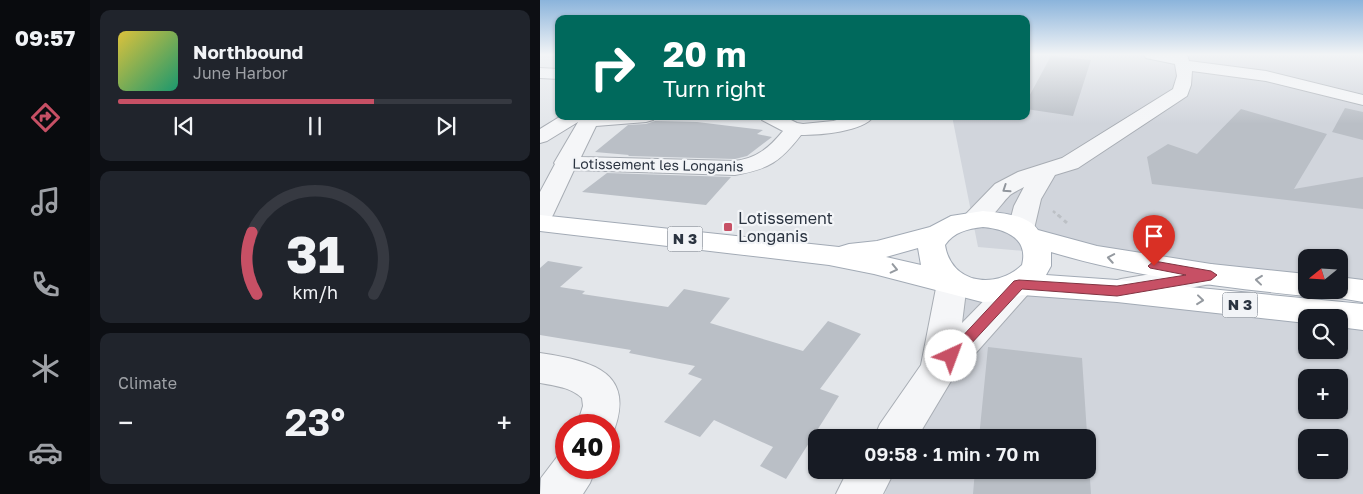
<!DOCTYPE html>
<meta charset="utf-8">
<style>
body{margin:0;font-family:"Golos Text",sans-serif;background:#20242c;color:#f1f3f6;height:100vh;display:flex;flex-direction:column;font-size:19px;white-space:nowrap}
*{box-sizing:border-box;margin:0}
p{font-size:16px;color:#9ea1a6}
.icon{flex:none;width:28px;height:28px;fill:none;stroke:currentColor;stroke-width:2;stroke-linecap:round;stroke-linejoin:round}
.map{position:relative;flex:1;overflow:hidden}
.details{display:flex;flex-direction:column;gap:10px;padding:10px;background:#0d0f14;width:450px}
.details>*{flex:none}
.top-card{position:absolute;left:15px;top:15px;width:475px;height:105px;border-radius:10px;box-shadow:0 1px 4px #0004;background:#00695c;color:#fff;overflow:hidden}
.needle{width:32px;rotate:252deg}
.buttons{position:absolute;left:758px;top:249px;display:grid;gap:10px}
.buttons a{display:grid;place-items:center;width:50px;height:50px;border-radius:10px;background:#171b24;box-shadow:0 1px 4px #0004;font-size:25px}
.speed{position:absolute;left:15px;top:414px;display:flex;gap:10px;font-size:25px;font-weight:700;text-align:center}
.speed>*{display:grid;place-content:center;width:65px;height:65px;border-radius:50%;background:#171b24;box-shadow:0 1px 4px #0004;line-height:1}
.speed .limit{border:8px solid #d22;background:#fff;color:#111}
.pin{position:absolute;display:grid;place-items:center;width:42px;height:42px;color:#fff;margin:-51px -21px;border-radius:50% 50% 50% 0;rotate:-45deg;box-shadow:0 0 5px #0007}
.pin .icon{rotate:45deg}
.me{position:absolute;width:55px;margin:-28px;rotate:43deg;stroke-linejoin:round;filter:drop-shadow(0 0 4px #0008)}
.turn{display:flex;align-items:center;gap:18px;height:105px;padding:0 25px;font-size:22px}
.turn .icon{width:65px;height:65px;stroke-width:2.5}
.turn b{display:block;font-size:35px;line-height:42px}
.big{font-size:38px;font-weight:600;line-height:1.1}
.details .widget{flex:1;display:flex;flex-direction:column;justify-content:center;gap:8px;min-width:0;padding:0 18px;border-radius:10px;background:#20242c}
.details .dial{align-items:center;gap:0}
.dial svg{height:130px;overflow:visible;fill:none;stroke:#363941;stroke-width:7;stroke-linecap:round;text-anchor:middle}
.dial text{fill:#f1f3f6;stroke:none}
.song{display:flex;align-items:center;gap:15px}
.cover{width:60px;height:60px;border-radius:8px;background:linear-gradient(135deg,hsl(50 70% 55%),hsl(160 70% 35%))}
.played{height:5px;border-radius:2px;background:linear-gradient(90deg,#c75065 65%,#363941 65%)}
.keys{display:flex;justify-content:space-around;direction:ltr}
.heat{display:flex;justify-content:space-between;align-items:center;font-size:28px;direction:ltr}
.trip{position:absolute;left:268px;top:429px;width:288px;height:50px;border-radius:10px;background:#171b24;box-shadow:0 1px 4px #0004;font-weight:600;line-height:50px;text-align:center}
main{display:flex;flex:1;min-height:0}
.menu{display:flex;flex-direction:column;width:90px;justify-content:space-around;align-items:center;background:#090b0e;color:#9ea1a6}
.menu .icon{width:35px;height:35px}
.menu .current{color:#c75065}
.menu b{font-size:22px;color:#f1f3f6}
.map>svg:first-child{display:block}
.built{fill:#d1d5dc;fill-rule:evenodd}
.building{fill:#babfc6}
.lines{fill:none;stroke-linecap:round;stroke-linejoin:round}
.minor-casing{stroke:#a8adb4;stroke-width:2}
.major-casing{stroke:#a2aab5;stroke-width:2}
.path-far1{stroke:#bcc0c5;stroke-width:2.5;stroke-dasharray:3 3;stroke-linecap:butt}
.path{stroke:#bcc0c5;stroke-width:3;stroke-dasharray:4 4;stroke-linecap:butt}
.minor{fill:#f5f6f8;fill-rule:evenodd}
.major{fill:#fff;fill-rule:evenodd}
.oneway{stroke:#90959c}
.oneway2{stroke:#959aa0}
.route{fill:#c75065;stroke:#813442}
.poi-dot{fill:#c75065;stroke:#f2f4f7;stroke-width:2}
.labels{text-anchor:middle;stroke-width:4.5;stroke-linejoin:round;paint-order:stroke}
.far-street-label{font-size:14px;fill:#2b3441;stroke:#f2f4f7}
.shield{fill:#f2f4f7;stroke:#676e78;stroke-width:1}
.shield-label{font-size:15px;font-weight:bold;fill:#2b3441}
.poi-label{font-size:16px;fill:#2b3441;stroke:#f2f4f7;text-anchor:start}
</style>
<main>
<nav class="menu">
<b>09:57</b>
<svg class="icon current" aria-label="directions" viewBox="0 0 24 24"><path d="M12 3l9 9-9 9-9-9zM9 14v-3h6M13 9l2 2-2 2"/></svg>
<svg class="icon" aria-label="music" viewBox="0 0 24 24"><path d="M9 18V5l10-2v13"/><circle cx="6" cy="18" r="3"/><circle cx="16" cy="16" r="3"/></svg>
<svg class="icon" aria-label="phone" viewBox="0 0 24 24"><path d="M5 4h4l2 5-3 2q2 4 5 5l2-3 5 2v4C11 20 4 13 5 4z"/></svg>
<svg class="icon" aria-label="climate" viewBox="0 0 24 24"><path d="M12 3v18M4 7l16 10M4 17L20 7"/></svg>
<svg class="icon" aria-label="car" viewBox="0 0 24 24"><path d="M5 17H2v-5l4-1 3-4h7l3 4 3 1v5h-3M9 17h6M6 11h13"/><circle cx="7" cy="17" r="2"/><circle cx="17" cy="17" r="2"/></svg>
</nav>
<section class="details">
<div class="widget">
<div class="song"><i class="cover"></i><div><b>Northbound</b><p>June Harbor</p></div></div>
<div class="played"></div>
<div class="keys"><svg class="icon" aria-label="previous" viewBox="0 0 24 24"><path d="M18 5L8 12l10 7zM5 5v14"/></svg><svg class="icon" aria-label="pause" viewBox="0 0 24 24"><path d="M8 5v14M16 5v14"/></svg><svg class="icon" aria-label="next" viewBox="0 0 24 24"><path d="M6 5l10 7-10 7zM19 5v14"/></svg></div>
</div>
<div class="widget dial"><svg viewBox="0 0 100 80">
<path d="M14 69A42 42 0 1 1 86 69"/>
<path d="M14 69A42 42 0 0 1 11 31" stroke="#c75065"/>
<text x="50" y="56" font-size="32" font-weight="700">31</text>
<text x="50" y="72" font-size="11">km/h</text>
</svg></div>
<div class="widget"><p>Climate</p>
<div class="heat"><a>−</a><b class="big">23°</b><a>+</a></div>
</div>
</section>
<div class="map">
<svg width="823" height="494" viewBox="0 0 823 494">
<rect width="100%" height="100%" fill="#e3e6ea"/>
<path class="built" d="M 486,55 L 823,55 L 823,280 L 799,278 L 799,258 L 766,258 L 766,275 L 438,247 L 412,116 L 486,116 Z
M 408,274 L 766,322 L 766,350 L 799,350 L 799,326 L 823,329 L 823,494 L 345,494 L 352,470 L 546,470 L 546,438 L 361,437 ZM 766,378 L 799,378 L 799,410 L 766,410 ZM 766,438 L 799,438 L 799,470 L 766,470 Z"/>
<path class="building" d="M 511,56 L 551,60 L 533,116 L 486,109 L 486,102 Z
M 805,108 L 823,112 L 823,140 L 792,132 Z
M 701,109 L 787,134 L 754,189 L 823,177 L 823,209 L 612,184 L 607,157 L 628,144 L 657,154 Z
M 115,121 L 157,122 L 223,130 L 217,134 L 232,137 L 207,156 L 195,159 L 88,156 L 89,155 L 55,152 L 88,125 L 106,124 Z
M 67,173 L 191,177 L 166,205 L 42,192 Z
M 8,261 L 43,267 L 20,287 L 45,291 L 42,294 L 128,307 L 144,289 L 190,298 L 170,323 L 263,351 L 288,321 L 321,334 L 280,389 L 299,396 L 246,479 L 220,466 L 233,447 L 174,420 L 160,437 L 124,422 L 162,379 L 148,374 L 155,366 L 89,353 L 91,350 L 0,335 L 0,268 Z
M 448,347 L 542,358 L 551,494 L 433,494 L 435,470 L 546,470 L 546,438 L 439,438 Z"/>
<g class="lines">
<g class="minor-casing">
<path id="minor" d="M 604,55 L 647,55 L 649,61 L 726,71 L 823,95 L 823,105 L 726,81 L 652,71 L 651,85 L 647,96 L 538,168 L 515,175 L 501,199 L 494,229 L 490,235 L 481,237 L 472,235 L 468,229 L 474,206 L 484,187 C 479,190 474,192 470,195 C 456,209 448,229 426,224 L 422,218 L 455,184 L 478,172 L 522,158 L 633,89 L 637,76 L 635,64 L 606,58 Z
M 0,68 L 19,69 L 19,79 L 0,78 Z
M 21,116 L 115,116 L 113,120 L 106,122 L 56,126 L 41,157 L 195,161 C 217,158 229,148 243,131 L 222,120 L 220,116 L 243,116 L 257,123 L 263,124 L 293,121 L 311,116 L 334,116 C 323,132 280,135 261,135 C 240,162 229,169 195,175 L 34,170 L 13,215 L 9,221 L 0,223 L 0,192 L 15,164 L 14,163 L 38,122 L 7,141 L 0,143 L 0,129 Z
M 671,264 L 681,268 L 686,275 L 681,282 L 581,301 L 570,298 L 566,290 L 570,282 L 581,279 Z
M 412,272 L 423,275 L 427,283 L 422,323 L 468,276 L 479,273 L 490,276 L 494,284 L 490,292 L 411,381 L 377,438 L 334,438 L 340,424 L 381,365 L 397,283 L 401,275 Z
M 0,353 C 54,361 99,373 71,438 L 69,439 L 69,425 L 37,425 L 43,406 L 42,398 C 30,387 16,386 0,383 Z
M 26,450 L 26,468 L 56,468 L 50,483 L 43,494 L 0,494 L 1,478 L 20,453 Z
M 308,470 L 355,470 L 343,494 L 296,494 Z"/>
</g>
<g class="major-casing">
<path id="major" d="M 443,211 C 460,213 487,214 498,230 L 557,246 L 671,264 L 766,274 L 766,290 L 778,290 L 777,293 L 766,296 C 680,287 594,277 511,252 L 511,266 L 506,275 L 577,280 L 823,304 L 823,330 L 799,327 L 799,318 L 766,318 L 766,323 L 577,302 L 482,295 L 463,301 L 442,302 L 334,274 L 289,265 L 0,231 L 0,215 L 299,247 L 309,244 L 337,241 L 390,227 L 411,216 ZM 443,227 C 465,229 489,238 482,265 C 456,290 411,284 405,245 C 414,232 427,229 443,227 ZM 378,248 L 381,265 L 346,257 Z
M 799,277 L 823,280 L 823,302 L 788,296 L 785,290 L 799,290 Z"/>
</g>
<path class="path-far1" d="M 513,211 L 519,216"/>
<path class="path" d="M 518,215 L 527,223"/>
<use href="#minor" class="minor"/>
<use href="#major" class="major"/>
</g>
<defs><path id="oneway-chevron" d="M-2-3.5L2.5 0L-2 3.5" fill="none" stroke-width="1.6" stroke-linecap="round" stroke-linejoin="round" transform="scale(1.25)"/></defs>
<use class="oneway" href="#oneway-chevron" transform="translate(466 189) rotate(146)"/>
<g class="oneway2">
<use href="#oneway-chevron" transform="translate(571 258) rotate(-170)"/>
<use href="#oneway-chevron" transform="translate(354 269) rotate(13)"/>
<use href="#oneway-chevron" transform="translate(719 280) rotate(-174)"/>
<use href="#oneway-chevron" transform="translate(660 300) rotate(6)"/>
</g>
<linearGradient id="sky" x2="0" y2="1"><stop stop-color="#8bb4db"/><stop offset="0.44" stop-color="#f2f4f6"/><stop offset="1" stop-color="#f2f4f6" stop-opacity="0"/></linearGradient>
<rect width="823" height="124" fill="url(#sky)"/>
<path class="route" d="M 614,261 L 671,271 L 677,275 L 671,280 L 577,296 L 482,289 L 416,360 L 411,362 L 406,360 L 404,356 L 474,281 L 479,280 L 577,286 L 646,275 L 610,268 L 608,266 Z"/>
<rect class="poi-dot" x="183" y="222" width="10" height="10" rx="2.5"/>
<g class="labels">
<g class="far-street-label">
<text transform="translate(118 165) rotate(1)" y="5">Lotissement les Longanis</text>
</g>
<g class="shield">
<rect x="127.5" y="226.5" width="35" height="25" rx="4"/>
<rect x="682.5" y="292.5" width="35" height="25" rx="4"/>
</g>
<g class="shield-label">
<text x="145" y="244">N 3</text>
<text x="700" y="310">N 3</text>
</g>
<g class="poi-label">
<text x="198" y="224">Lotissement<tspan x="198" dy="18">Longanis</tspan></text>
</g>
</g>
</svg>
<div class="buttons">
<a><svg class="needle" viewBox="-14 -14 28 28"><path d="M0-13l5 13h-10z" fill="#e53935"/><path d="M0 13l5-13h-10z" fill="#9ea1a6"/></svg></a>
<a><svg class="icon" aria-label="search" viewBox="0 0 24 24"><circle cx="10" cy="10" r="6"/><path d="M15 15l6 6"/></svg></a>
<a>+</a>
<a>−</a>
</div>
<div class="speed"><div class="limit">40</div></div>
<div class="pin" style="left:614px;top:266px;background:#d93025"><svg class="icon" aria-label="arrive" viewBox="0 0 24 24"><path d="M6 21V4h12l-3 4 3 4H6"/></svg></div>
<svg class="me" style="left:411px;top:356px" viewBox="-20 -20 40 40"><circle r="19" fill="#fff"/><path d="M0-13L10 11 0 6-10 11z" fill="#c75065"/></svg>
<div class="trip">09:58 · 1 min · 70 m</div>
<div class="top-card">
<div class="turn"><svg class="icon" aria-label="right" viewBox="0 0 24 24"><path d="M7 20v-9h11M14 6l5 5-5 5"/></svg><div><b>20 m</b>Turn right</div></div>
</div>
</div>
</main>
